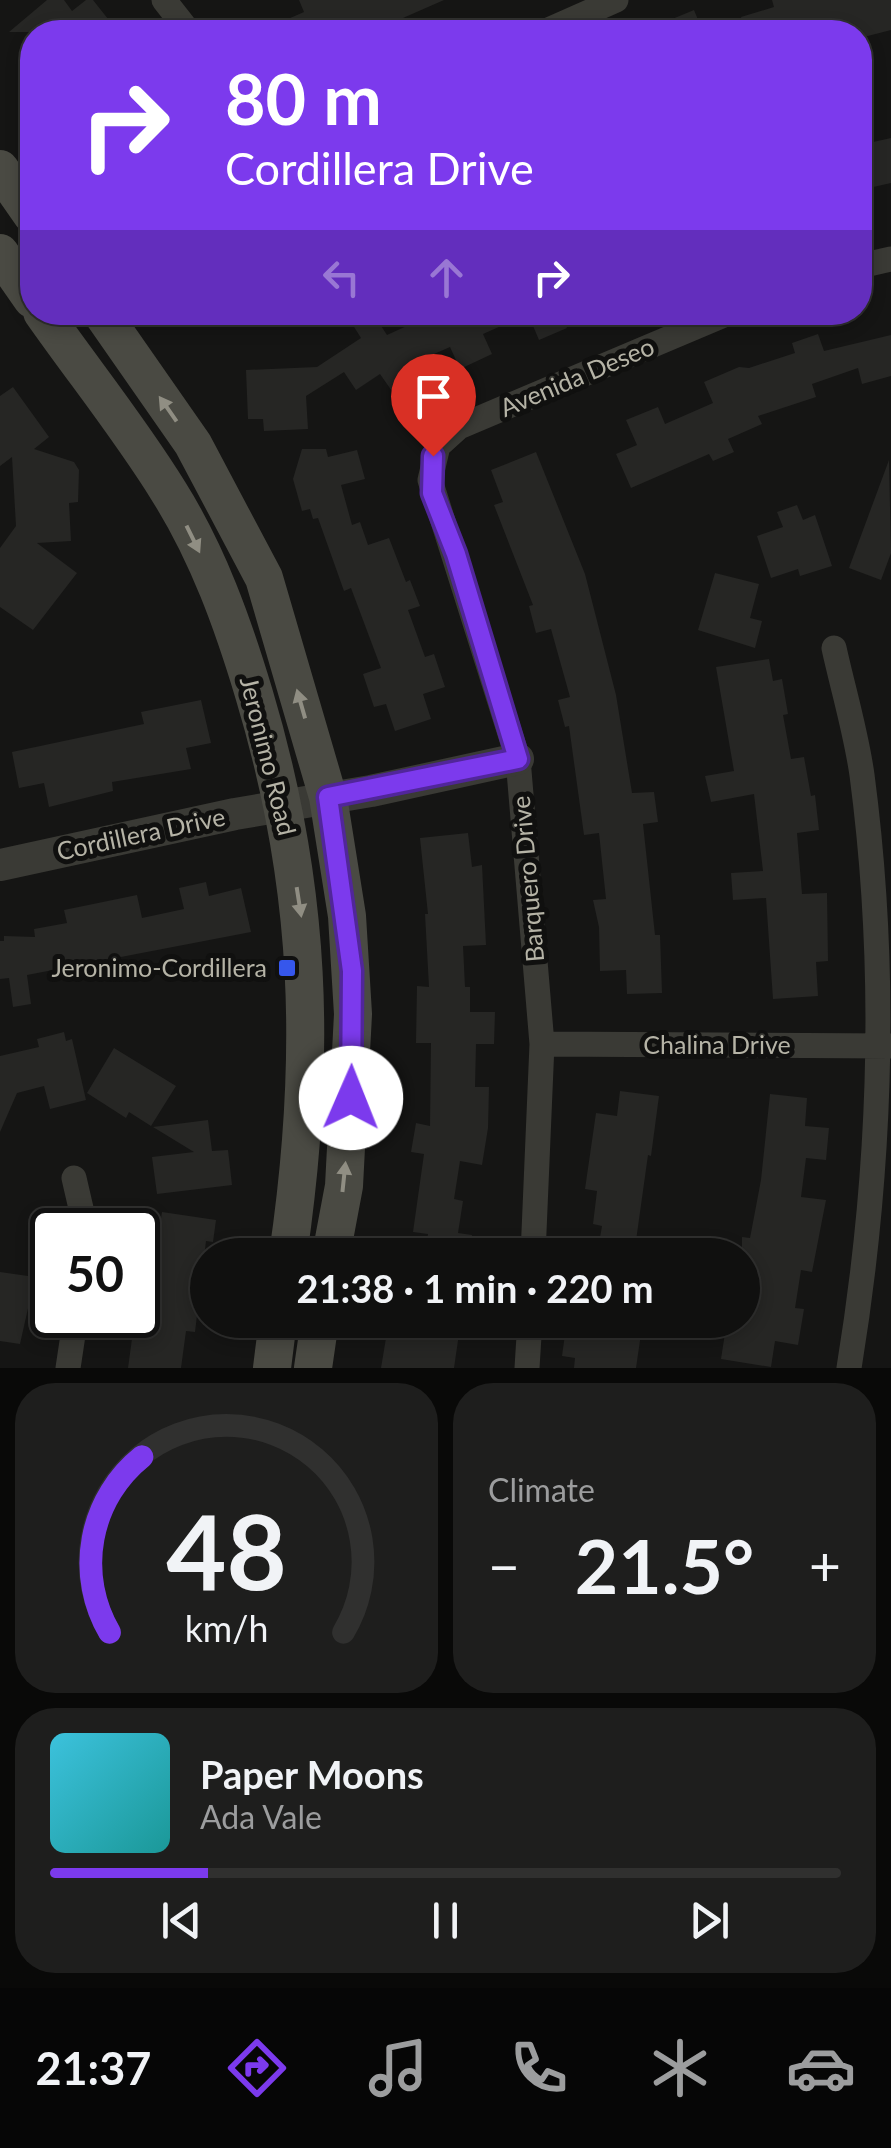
<!DOCTYPE html>
<meta charset="utf-8">
<style>
body{margin:0;font-family:Lato,sans-serif;background:#1e1e1d;color:#f1f3f6;height:100vh;display:flex;flex-direction:column;font-size:38px;white-space:nowrap}
*{box-sizing:border-box;margin:0}
p{font-size:32px;color:#9c9d9e}
.icon{flex:none;width:55px;height:55px;fill:none;stroke:currentColor;stroke-width:2;stroke-linecap:round;stroke-linejoin:round}
.map{position:relative;height:1368px;overflow:hidden}
.sheet{display:flex;flex-direction:column;gap:15px;padding:15px;background:#090908;flex:1}
.sheet>*{flex:none}
.top-card{position:absolute;left:20px;top:20px;width:852px;height:305px;border-radius:40px;box-shadow:0 5px 15px #0003,0 0 0 2px #30302f;background:#7c3aed;color:#fff;overflow:hidden}
.speed{position:absolute;left:30px;top:1208px;display:flex;gap:20px;font-size:50px;font-weight:700;text-align:center}
.speed>*{display:grid;place-content:center;width:130px;height:130px;border-radius:50%;background:#10100f;box-shadow:0 5px 15px #0003,0 0 0 2px #30302f;line-height:1}
.speed .limit{border:5px solid #111;border-radius:15px;background:#fff;color:#111}
.pin{position:absolute;display:grid;place-items:center;width:85px;height:85px;color:#fff;margin:-102px -42px;border-radius:50% 50% 50% 0;rotate:-45deg;box-shadow:0 0 10px #0007}
.pin .icon{rotate:45deg}
.me{position:absolute;width:110px;margin:-55px;rotate:1deg;stroke-linejoin:round;filter:drop-shadow(0 0 8px #0008)}
.turn{display:flex;align-items:center;gap:35px;height:210px;padding:0 40px;font-size:45px}
.turn .icon{width:130px;height:130px;stroke-width:2.5}
.turn b{display:block;font-size:70px;line-height:85px}
.lanes{display:flex;align-items:center;height:95px;padding:0 40px;background:#0003;justify-content:center;gap:50px;direction:ltr}
.lanes .off{opacity:.35}
.big{font-size:75px;font-weight:700;line-height:1.1}
.sheet .widget{flex:1;display:flex;flex-direction:column;justify-content:center;gap:15px;min-width:0;padding:0 35px;border-radius:40px;background:#1e1e1d}
.sheet .dial{align-items:center;gap:0}
.dial svg{height:260px;overflow:visible;fill:none;stroke:#30302f;stroke-width:7;stroke-linecap:round;text-anchor:middle}
.dial text{fill:#f1f3f6;stroke:none}
.song{display:flex;align-items:center;gap:30px}
.cover{width:120px;height:120px;border-radius:15px;background:linear-gradient(135deg,hsl(190 70% 55%),hsl(180 70% 35%))}
.played{height:10px;border-radius:5px;background:linear-gradient(90deg,#7c3aed 20%,#30302f 20%)}
.keys{display:flex;justify-content:space-around;direction:ltr}
.heat{display:flex;justify-content:space-between;align-items:center;font-size:55px;direction:ltr}
.sheet .tiles{flex:1;display:grid;gap:15px;grid-template-columns:1fr 1fr}
.widget:last-child{grid-column:span 2}
.trip{position:absolute;left:190px;top:1238px;width:570px;height:100px;border-radius:50px;background:#10100f;box-shadow:0 5px 15px #0003,0 0 0 2px #30302f;font-weight:700;line-height:100px;text-align:center}
.dock{display:flex;height:160px;justify-content:space-around;align-items:center;background:#060606;color:#9c9d9e}
.dock .icon{width:70px;height:70px}
.dock .current{color:#7c3aed}
.dock b{font-size:45px;color:#f1f3f6}
.map>svg:first-child{display:block}
.building{fill:#262624}
.lines{fill:none;stroke-linecap:round;stroke-linejoin:round}
.minor{stroke:#3a3a35;stroke-width:25}
.tertiary{stroke:#3a3a35;stroke-width:32}
.secondary{stroke:#4a4a43;stroke-width:38}
.oneway{fill:#908e83}
.route-casing{stroke:#51269a;stroke-width:25}
.route{stroke:#7c3aed;stroke-width:18}
.poi-dot{fill:#3657ec;stroke:#10100f;stroke-width:4}
.labels{text-anchor:middle;stroke-width:10;stroke-linejoin:round;paint-order:stroke}
.street-label{font-size:25px;fill:#b5b3a6;stroke:#10100f}
.poi-label{font-size:25px;fill:#b5b3a6;stroke:#10100f;text-anchor:end}
</style>
<div class="map">
<svg width="891" height="1368" viewBox="0 0 891 1368">
<rect width="100%" height="100%" fill="#151514"/>
<path class="building" d="M 47,0 L 64,0 L 72,11 L 86,0 L 93,0 L 112,24 L 101,32 L 9,32 Z
M 299,0 L 444,0 L 371,32 L 258,32 L 304,12 Z
M 772,0 L 891,0 L 891,30 L 860,38 L 860,32 L 746,32 L 741,17 L 774,7 Z
M 694,10 L 703,32 L 641,32 Z
M 891,138 L 891,183 L 860,190 L 860,145 Z
M 366,312 L 372,312 L 387,335 L 422,319 L 419,312 L 560,312 L 567,328 L 539,340 L 528,314 L 483,334 L 492,354 L 460,369 L 450,347 L 409,365 L 418,378 L 394,394 L 380,374 L 356,390 L 344,372 L 306,396 L 308,429 L 264,431 L 263,419 L 248,419 L 246,370 L 317,367 L 361,338 L 351,322 Z
M 818,334 L 824,351 L 891,335 L 891,376 L 862,384 L 858,368 L 812,384 L 816,397 L 758,416 L 762,424 L 728,439 L 734,452 L 713,461 L 709,454 L 631,488 L 616,454 L 637,445 L 626,420 L 658,407 L 665,424 L 713,403 L 704,382 L 739,367 L 749,368 L 795,353 L 792,343 Z
M 13,387 L 49,437 L 34,449 L 74,462 L 79,470 L 78,502 L 69,503 L 71,541 L 37,543 L 77,573 L 33,630 L 0,607 L 0,548 L 16,526 L 12,457 L 0,466 L 0,396 Z
M 302,449 L 326,449 L 328,457 L 357,450 L 365,479 L 341,485 L 352,525 L 360,522 L 368,545 L 389,538 L 406,582 L 410,580 L 420,606 L 408,610 L 425,657 L 434,654 L 445,687 L 423,694 L 431,719 L 395,731 L 386,704 L 374,707 L 363,674 L 381,668 L 351,588 L 344,591 L 318,518 L 313,519 L 310,509 L 302,511 L 293,479 Z
M 536,452 L 585,574 L 616,695 L 632,793 L 654,792 L 658,822 L 643,824 L 655,935 L 660,935 L 662,993 L 627,994 L 626,970 L 600,971 L 599,927 L 593,900 L 606,899 L 599,833 L 584,835 L 569,726 L 565,727 L 558,700 L 570,697 L 551,629 L 536,633 L 529,606 L 533,605 L 494,505 L 503,502 L 491,470 Z
M 889,460 L 891,553 L 881,580 L 849,568 Z
M 797,505 L 803,520 L 815,515 L 832,566 L 800,576 L 798,569 L 771,578 L 757,536 L 783,527 L 777,512 Z
M 715,573 L 759,584 L 750,618 L 762,621 L 755,648 L 698,630 Z
M 769,659 L 773,681 L 782,679 L 788,714 L 783,715 L 791,759 L 804,757 L 811,796 L 815,795 L 819,830 L 797,833 L 802,894 L 827,893 L 828,961 L 816,962 L 818,996 L 773,999 L 766,898 L 733,900 L 731,873 L 763,871 L 754,794 L 711,802 L 705,776 L 734,771 L 716,667 Z
M 201,700 L 211,743 L 186,748 L 191,769 L 112,782 L 113,791 L 49,807 L 44,783 L 19,788 L 12,752 L 144,724 L 141,712 Z
M 468,833 L 472,867 L 482,865 L 486,945 L 463,946 L 465,987 L 470,987 L 470,1012 L 495,1012 L 494,1044 L 476,1044 L 475,1087 L 489,1087 L 488,1128 L 482,1165 L 460,1161 L 454,1199 L 463,1201 L 458,1233 L 472,1235 L 469,1255 L 425,1255 L 428,1234 L 413,1232 L 424,1154 L 411,1152 L 416,1123 L 430,1126 L 431,1043 L 416,1043 L 417,986 L 429,987 L 425,914 L 428,914 L 420,838 Z
M 206,882 L 209,896 L 241,888 L 251,932 L 27,975 L 31,1004 L 13,1007 L 9,978 L 0,979 L 0,941 L 4,941 L 4,936 L 35,937 L 34,929 L 67,923 L 64,910 L 137,895 L 142,918 L 184,909 L 179,888 Z
M 64,1032 L 66,1041 L 72,1039 L 86,1100 L 50,1109 L 44,1086 L 17,1093 L 0,1132 L 0,1056 L 39,1047 L 37,1039 Z
M 114,1048 L 176,1086 L 151,1126 L 129,1112 L 126,1118 L 87,1093 Z
M 620,1091 L 659,1096 L 651,1156 L 648,1155 L 634,1255 L 597,1255 L 602,1226 L 593,1224 L 597,1191 L 585,1189 L 596,1113 L 617,1116 Z
M 770,1094 L 807,1098 L 805,1126 L 829,1128 L 826,1160 L 806,1158 L 801,1197 L 826,1200 L 812,1272 L 801,1270 L 795,1308 L 804,1309 L 798,1345 L 775,1341 L 771,1367 L 721,1359 L 727,1320 L 742,1320 L 742,1237 L 750,1238 L 761,1180 Z
M 208,1120 L 212,1151 L 228,1150 L 232,1185 L 157,1194 L 152,1157 L 194,1152 L 153,1127 Z
M 162,1212 L 216,1220 L 213,1242 L 206,1241 L 195,1332 L 186,1331 L 181,1368 L 128,1368 L 138,1295 L 149,1297 Z
M 0,1272 L 35,1277 L 20,1344 L 0,1341 Z
M 389,1320 L 461,1320 L 454,1368 L 381,1368 Z
M 567,1320 L 643,1320 L 636,1368 L 574,1368 L 575,1358 L 562,1356 Z"/>
<g class="lines">
<path class="minor" d="M 164,0 L 189,32
M 544,32 L 616,0
M 860,266 L 891,259
M 834,648 C 843,689 856,732 862,775 C 888,972 881,1172 849,1368
M 542,1044 L 891,1046
M 74,1178 L 86,1230
M 533,1255 L 542,1044 L 518,759 L 430,480 L 438,446 L 459,427 L 731,312
M 68,1368 L 76,1315
M 527,1368 L 530,1320"/>
<path class="tertiary" d="M 0,865 L 235,814 L 371,791 L 518,759"/>
<path class="secondary" d="M 0,169 L 32,215
M 0,253 L 32,299
M 42,312 C 84,372 131,430 169,492 C 208,554 233,624 254,694 C 312,887 317,1057 288,1255
M 101,312 L 193,444 L 264,578 L 328,797 L 347,916 L 353,1014 L 344,1186 L 331,1255
M 272,1368 L 278,1320
M 313,1368 L 320,1320"/>
</g>
<defs><path id="oneway-solid" d="M-6-.8H1V-3.2L6.5 0L1 3.2V.8H-6Z" transform="scale(2.5)"/></defs>
<g class="oneway">
<use href="#oneway-solid" transform="translate(168 409) rotate(-125)"/>
<use href="#oneway-solid" transform="translate(193 539) rotate(64)"/>
<use href="#oneway-solid" transform="translate(301 704) rotate(-106)"/>
<use href="#oneway-solid" transform="translate(299 902) rotate(81)"/>
<use href="#oneway-solid" transform="translate(344 1177) rotate(-84)"/>
</g>
<g class="lines">
<g class="route-casing">
<path id="route" d="M 351,1098 L 352,971 L 328,797 L 518,759 L 456,554 L 432,493 L 433,456"/>
</g>
<use href="#route" class="route"/>
</g>
<rect class="poi-dot" x="277" y="958" width="20" height="20" rx="5"/>
<g class="labels">
<g class="street-label">
<text transform="translate(577 377) rotate(-23)" y="9">Avenida Deseo</text>
<text transform="translate(268 756) rotate(76)" y="9">Jeronimo Road</text>
<text transform="translate(141 834) rotate(-12)" y="9">Cordillera Drive</text>
<text transform="translate(528 879) rotate(-95)" y="9">Barquero Drive</text>
<text x="717" y="1054">Chalina Drive</text>
</g>
<g class="poi-label">
<text x="267" y="977">Jeronimo-Cordillera</text>
</g>
</g>
</svg>
<div class="speed"><div class="limit">50</div></div>
<div class="pin" style="left:433px;top:456px;background:#d93025"><svg class="icon" aria-label="arrive" viewBox="0 0 24 24"><path d="M6 21V4h12l-3 4 3 4H6"/></svg></div>
<svg class="me" style="left:351px;top:1098px" viewBox="-20 -20 40 40"><circle r="19" fill="#fff"/><path d="M0-13L10 11 0 6-10 11z" fill="#7c3aed"/></svg>
<div class="trip">21:38 · 1 min · 220 m</div>
<div class="top-card">
<div class="turn"><svg class="icon" aria-label="right" viewBox="0 0 24 24"><path d="M7 20v-9h11M14 6l5 5-5 5"/></svg><div><b>80 m</b>Cordillera Drive</div></div>
<div class="lanes"><svg class="icon off" aria-label="left" viewBox="0 0 24 24"><path d="M17 20v-9H6M10 6l-5 5 5 5"/></svg><svg class="icon off" aria-label="ahead" viewBox="0 0 24 24"><path d="M12 20V5M6 11l6-6 6 6"/></svg><svg class="icon" aria-label="right" viewBox="0 0 24 24"><path d="M7 20v-9h11M14 6l5 5-5 5"/></svg></div>
</div>
</div>
<section class="sheet">
<div class="tiles">
<div class="widget dial"><svg viewBox="0 0 100 80">
<path d="M14 69A42 42 0 1 1 86 69"/>
<path d="M14 69A42 42 0 0 1 24 15" stroke="#7c3aed"/>
<text x="50" y="56" font-size="32" font-weight="700">48</text>
<text x="50" y="72" font-size="11">km/h</text>
</svg></div>
<div class="widget"><p>Climate</p>
<div class="heat"><a>−</a><b class="big">21.5°</b><a>+</a></div>
</div>
<div class="widget">
<div class="song"><i class="cover"></i><div><b>Paper Moons</b><p>Ada Vale</p></div></div>
<div class="played"></div>
<div class="keys"><svg class="icon" aria-label="previous" viewBox="0 0 24 24"><path d="M18 5L8 12l10 7zM5 5v14"/></svg><svg class="icon" aria-label="pause" viewBox="0 0 24 24"><path d="M8 5v14M16 5v14"/></svg><svg class="icon" aria-label="next" viewBox="0 0 24 24"><path d="M6 5l10 7-10 7zM19 5v14"/></svg></div>
</div>
</div>
</section>
<nav class="dock">
<b>21:37</b>
<svg class="icon current" aria-label="directions" viewBox="0 0 24 24"><path d="M12 3l9 9-9 9-9-9zM9 14v-3h6M13 9l2 2-2 2"/></svg>
<svg class="icon" aria-label="music" viewBox="0 0 24 24"><path d="M9 18V5l10-2v13"/><circle cx="6" cy="18" r="3"/><circle cx="16" cy="16" r="3"/></svg>
<svg class="icon" aria-label="phone" viewBox="0 0 24 24"><path d="M5 4h4l2 5-3 2q2 4 5 5l2-3 5 2v4C11 20 4 13 5 4z"/></svg>
<svg class="icon" aria-label="climate" viewBox="0 0 24 24"><path d="M12 3v18M4 7l16 10M4 17L20 7"/></svg>
<svg class="icon" aria-label="car" viewBox="0 0 24 24"><path d="M5 17H2v-5l4-1 3-4h7l3 4 3 1v5h-3M9 17h6M6 11h13"/><circle cx="7" cy="17" r="2"/><circle cx="17" cy="17" r="2"/></svg>
</nav>
